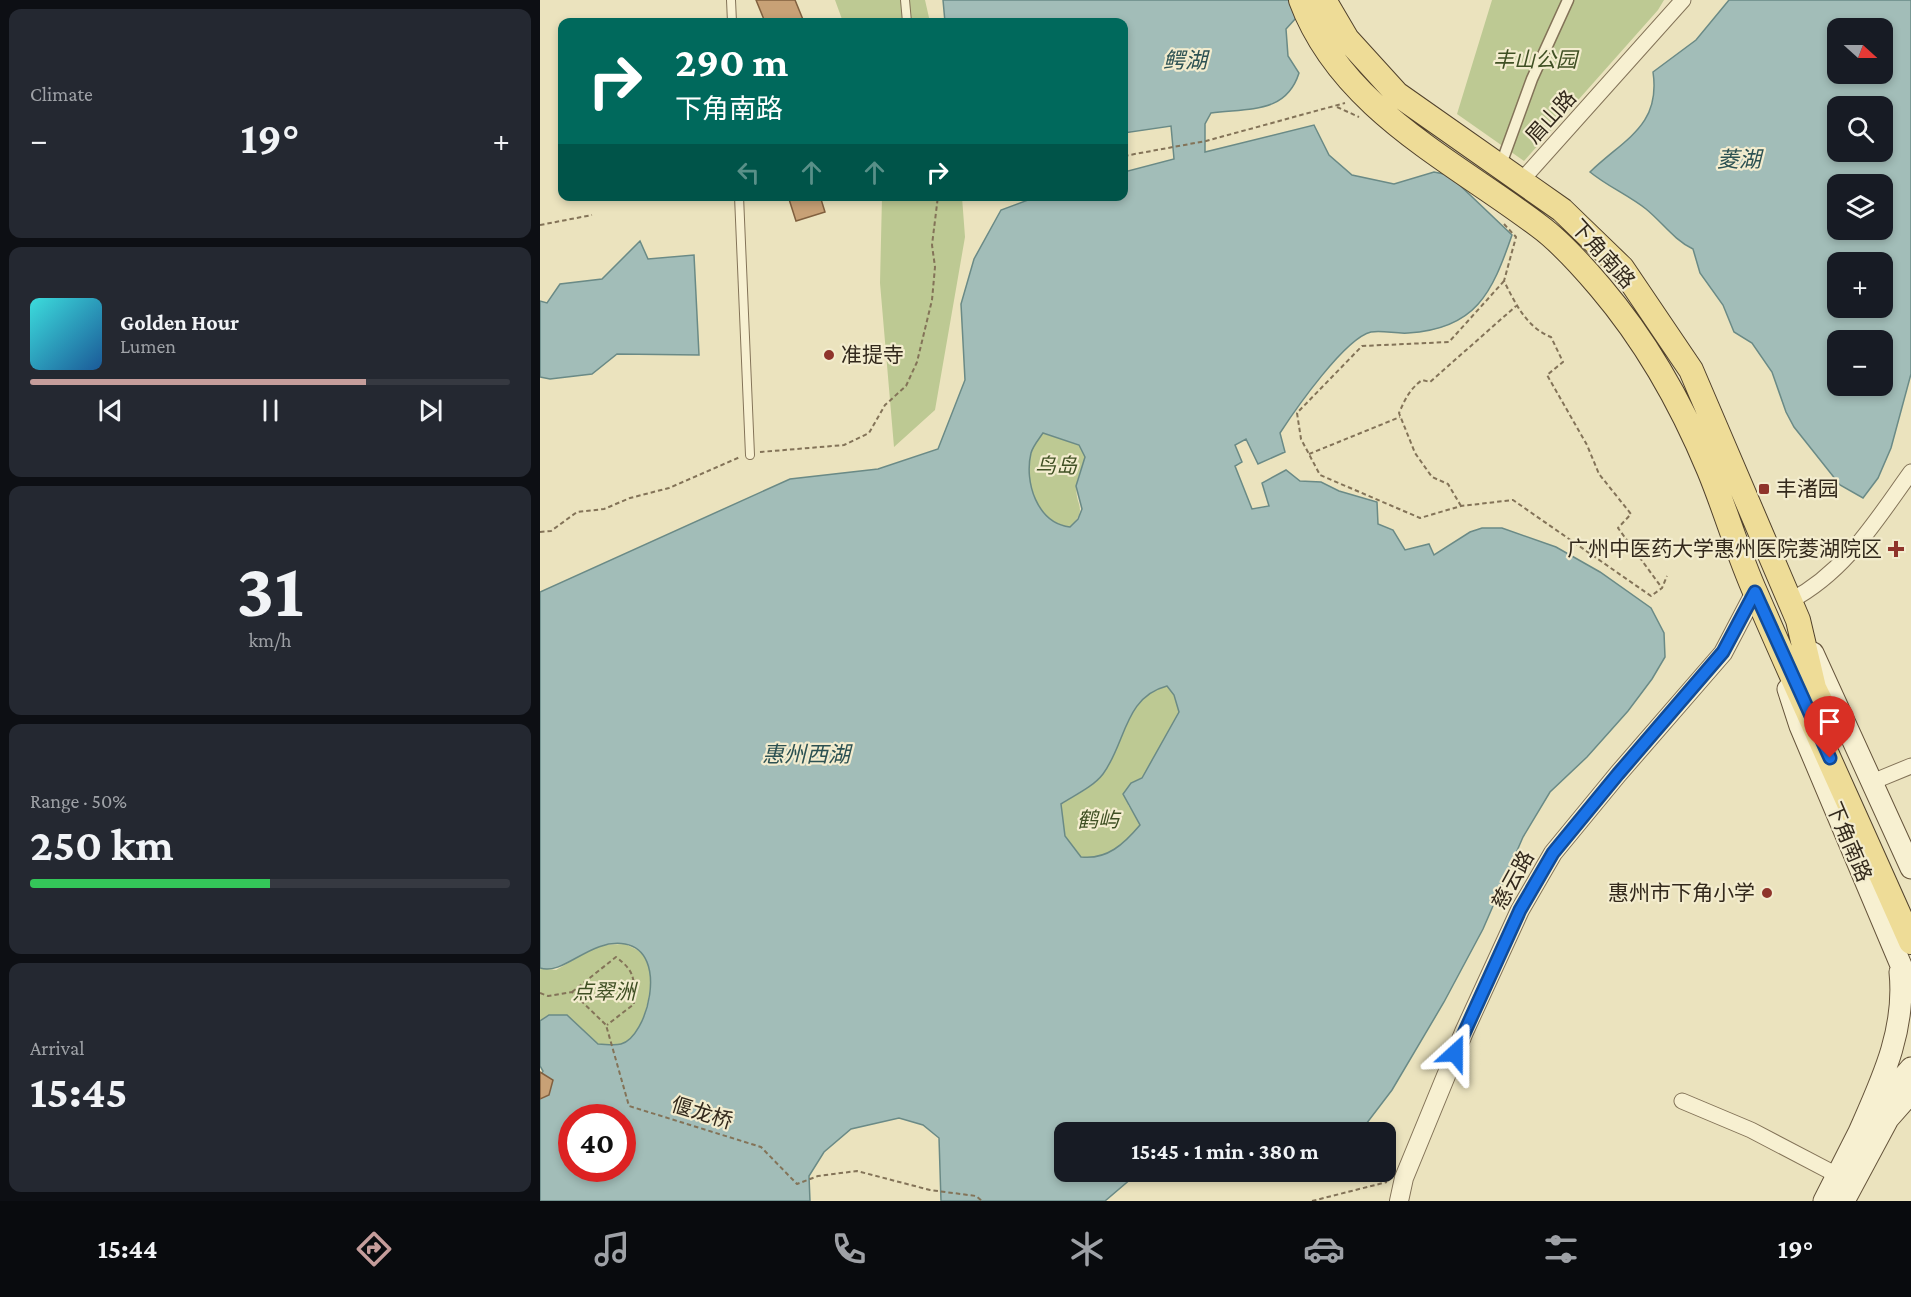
<!DOCTYPE html>
<meta charset="utf-8">
<style>
body{margin:0;font-family:"Crimson Pro","Noto Sans SC",serif;background:#242831;color:#f1f3f6;height:100vh;display:flex;flex-direction:column;font-size:22px;white-space:nowrap}
*{box-sizing:border-box;margin:0}
p{font-size:20px;color:#9ea1a6}
.icon{flex:none;width:33px;height:33px;fill:none;stroke:currentColor;stroke-width:2;stroke-linecap:round;stroke-linejoin:round}
.map{position:relative;flex:1;overflow:hidden}
.drawer{display:flex;flex-direction:column;gap:9px;padding:9px;background:#0d0f14;width:540px}
.drawer>*{flex:none}
.hud{position:absolute;left:18px;top:18px;width:570px;height:183px;border-radius:12px;box-shadow:0 3px 9px #0003;background:#00695c;color:#fff;overflow:hidden}
.needle{width:39px;rotate:111deg}
.controls{position:absolute;left:1287px;top:18px;display:grid;gap:12px}
.controls a{display:grid;place-items:center;width:66px;height:66px;border-radius:12px;background:#171b24;box-shadow:0 3px 9px #0003;font-size:30px}
.speed{position:absolute;left:18px;top:1104px;display:flex;gap:12px;font-size:30px;font-weight:700;text-align:center}
.speed>*{display:grid;place-content:center;width:78px;height:78px;border-radius:50%;background:#171b24;box-shadow:0 3px 9px #0003;line-height:1}
.speed .limit{border:9px solid #d22;background:#fff;color:#111}
.pin{position:absolute;display:grid;place-items:center;width:51px;height:51px;color:#fff;margin:-62px -26px;border-radius:50% 50% 50% 0;rotate:-45deg;box-shadow:0 0 6px #0007}
.pin .icon{rotate:45deg}
.me{position:absolute;width:66px;margin:-33px;rotate:24deg;stroke-linejoin:round;filter:drop-shadow(0 0 4px #0008)}
.turn{display:flex;align-items:center;gap:21px;height:126px;padding:0 18px;font-size:27px}
.turn .icon{width:78px;height:78px;stroke-width:2.5}
.turn b{display:block;font-size:42px;line-height:51px}
.lanes{display:flex;align-items:center;height:57px;padding:0 18px;background:#0003;justify-content:center;gap:30px;direction:ltr}
.lanes .off{opacity:.35}
.big{font-size:45px;font-weight:700;line-height:1.1}
.drawer .widget{flex:1;display:flex;flex-direction:column;justify-content:center;gap:9px;min-width:0;padding:0 21px;border-radius:12px;background:#242831}
.drawer .dial{align-items:center;gap:0}
.dial b{font-size:78px;line-height:1}
.song{display:flex;align-items:center;gap:18px}
.cover{width:72px;height:72px;border-radius:9px;background:linear-gradient(135deg,hsl(180 70% 55%),hsl(210 70% 35%))}
.played{height:6px;border-radius:3px;background:linear-gradient(90deg,#c59d9b 70%,#363941 70%)}
.keys{display:flex;justify-content:space-around;direction:ltr}
.heat{display:flex;justify-content:space-between;align-items:center;font-size:33px;direction:ltr}
.charge{height:9px;border-radius:4px;background:linear-gradient(90deg,#34c759 50%,#363941 0)}
.trip{position:absolute;left:514px;top:1122px;width:342px;height:60px;border-radius:12px;background:#171b24;box-shadow:0 3px 9px #0003;font-weight:700;line-height:60px;text-align:center}
.dock{display:flex;height:96px;justify-content:space-around;align-items:center;background:#090b0e;color:#9ea1a6}
.dock .icon{width:42px;height:42px}
.dock .selected{color:#c59d9b}
.dock b{font-size:27px;color:#f1f3f6}
main{display:flex;flex:1;min-height:0}
.map>svg:first-child{display:block}
.green{fill:#bdc993}
.water{fill:#a2bdb8;stroke:#6a8a86;stroke-width:1.5;fill-rule:evenodd}
.building{fill:#c8a176;stroke:#81603f;stroke-width:1.5}
.lines{fill:none;stroke-linecap:round;stroke-linejoin:round}
.service-casing{stroke:#837358;stroke-width:10}
.pedestrian-casing{stroke:#837358;stroke-width:13}
.minor-casing{stroke:#837358;stroke-width:17}
.tertiary-casing{stroke:#837358;stroke-width:20}
.secondary-casing{stroke:#65543b;stroke-width:23}
.primary-casing{stroke:#50412c;stroke-width:26}
.path{stroke:#837358;stroke-width:2;stroke-dasharray:4.5 3;stroke-linecap:butt}
.service{stroke:#f7f0d1;stroke-width:8}
.pedestrian{stroke:#f7f0d1;stroke-width:10}
.minor{stroke:#f7f0d1;stroke-width:15}
.tertiary{stroke:#f7f0d1;stroke-width:18}
.secondary{stroke:#f7f0d1;stroke-width:21}
.primary{stroke:#eedc97;stroke-width:24}
.route-casing{stroke:#114b97;stroke-width:15}
.route{stroke:#1a73e8;stroke-width:10}
.poi-dot{fill:#8f342b;stroke:#f3ecce;stroke-width:2}
.labels{text-anchor:middle;stroke-width:4.5;stroke-linejoin:round;paint-order:stroke}
.park-label{font-size:21px;font-style:italic;fill:#3f4f23;stroke:#f3ecce}
.street-label{font-size:21px;fill:#33291c;stroke:#f3ecce}
.poi-label{font-size:21px;fill:#33291c;stroke:#f3ecce;text-anchor:start}
.water-label{font-size:22px;font-style:italic;fill:#2c5152;stroke:#f3ecce}
</style>
<main>
<section class="drawer">
<div class="widget"><p>Climate</p>
<div class="heat"><a>−</a><b class="big">19°</b><a>+</a></div>
</div>
<div class="widget">
<div class="song"><i class="cover"></i><div><b>Golden Hour</b><p>Lumen</p></div></div>
<div class="played"></div>
<div class="keys"><svg class="icon" aria-label="previous" viewBox="0 0 24 24"><path d="M18 5L8 12l10 7zM5 5v14"/></svg><svg class="icon" aria-label="pause" viewBox="0 0 24 24"><path d="M8 5v14M16 5v14"/></svg><svg class="icon" aria-label="next" viewBox="0 0 24 24"><path d="M6 5l10 7-10 7zM19 5v14"/></svg></div>
</div>
<div class="widget dial"><b>31</b><p>km/h</p></div>
<div class="widget"><p>Range · 50%</p><b class="big">250 km</b><div class="charge"></div></div>
<div class="widget"><p>Arrival</p><b class="big">15:45</b></div>
</section>
<div class="map">
<svg width="1371" height="1201" viewBox="0 0 1371 1201">
<rect width="100%" height="100%" fill="#ebe3be"/>
<path class="green" d="M 295,0 L 385,0 L 390,22 L 303,22 Z
M 952,0 L 1124,0 L 1118,10 L 984,161 L 917,114 Z
M 342,197 L 422,197 L 425,237 L 395,410 L 354,447 L 340,283 Z
M 503,433 L 539,445 L 545,457 C 543,466 538,475 537,484 C 533,505 550,507 530,527 C 497,523 484,482 491,453 C 493,446 499,439 503,433 Z
M 627,686 L 634,695 L 639,712 L 602,778 L 591,783 L 588,805 L 601,825 C 584,844 567,860 541,857 L 525,836 L 521,804 C 535,795 553,788 563,774 C 586,743 584,697 627,686 Z
M 86,944 C 92,948 102,951 106,957 C 118,974 105,1038 82,1044 C 75,1046 65,1044 58,1044 L 27,1015 L 9,1015 L 0,1021 L 0,968 L 16,970 L 59,945 Z"/>
<path class="water" d="M 403,0 L 751,0 L 756,18 L 746,29 L 748,56 L 759,73 C 746,114 709,108 671,113 L 665,124 L 665,152 L 774,125 L 789,155 L 812,175 L 854,184 L 894,172 L 909,175 L 972,235 C 952,293 936,329 868,333 C 856,334 843,330 831,332 C 805,338 755,410 740,433 L 745,452 L 718,464 L 706,439 L 695,445 L 702,462 L 695,466 L 712,509 L 729,506 L 722,483 L 746,470 L 760,481 L 781,482 L 799,491 L 837,502 L 838,524 L 853,530 L 865,550 L 889,544 L 894,555 L 930,532 L 942,528 L 962,528 L 1016,547 L 1060,572 L 1111,608 L 1124,633 L 1125,657 L 1112,679 L 1088,711 L 1047,757 L 1010,792 L 983,837 L 943,929 L 904,1002 L 852,1090 L 820,1132 L 525,1132 L 525,1172 L 599,1172 L 565,1201 L 401,1201 L 399,1138 L 383,1125 L 359,1118 L 311,1129 L 284,1152 L 269,1176 L 270,1201 L 0,1201 L 0,1077 L 3,1071 L 0,1066 L 0,1021 L 9,1015 L 27,1015 L 58,1044 C 65,1044 74,1046 81,1044 C 107,1038 130,952 85,944 C 50,938 24,976 0,968 L 0,592 L 250,479 L 338,469 L 398,449 L 425,380 L 421,304 L 434,259 L 461,210 L 496,197 L 584,196 L 584,172 L 634,159 L 631,126 L 584,133 L 584,22 L 405,22 ZM 503,433 L 539,445 L 545,457 L 536,486 L 542,509 L 538,519 L 530,527 C 497,523 484,482 491,453 C 493,446 499,439 503,433 ZM 627,686 L 634,695 L 639,712 L 602,778 L 591,783 L 583,794 L 600,825 C 584,844 567,860 541,857 L 525,836 L 521,804 C 535,795 553,787 563,774 C 586,743 584,697 627,686 ZM 32,1118 L 82,1118 L 82,1168 L 32,1168 Z
M 1189,0 L 1371,0 L 1371,374 L 1351,448 L 1338,478 L 1323,498 L 1300,485 L 1254,427 L 1246,412 L 1232,372 L 1212,343 L 1194,332 L 1183,305 L 1160,273 L 1153,249 C 1134,240 1122,222 1106,209 C 1088,195 1067,186 1050,172 C 1084,139 1121,126 1113,72 L 1156,40 ZM 1342,28 L 1342,74 L 1298,74 L 1298,28 ZM 1342,106 L 1342,152 L 1298,152 L 1298,106 ZM 1342,184 L 1342,230 L 1298,230 L 1298,184 ZM 1342,262 L 1342,308 L 1298,308 L 1298,262 ZM 1342,340 L 1342,386 L 1298,386 L 1298,340 Z
M 100,241 L 108,259 L 154,255 L 159,355 L 77,354 L 52,374 L 10,379 L 0,377 L 0,301 L 7,303 L 20,284 L 62,279 Z
M 641,1172 L 704,1172 L 680,1177 Z"/>
<path class="building" d="M 216,0 L 255,0 L 264,22 L 225,22 Z
M 248,196 L 280,196 L 285,212 L 256,221 Z
M 0,1072 L 13,1080 L 9,1095 L 0,1099 Z"/>
<g class="lines">
<g class="service-casing">
<path id="service" d="M 191,0 L 192,22
M 365,0 L 367,22
M 199,196 L 210,455"/>
</g>
<g class="pedestrian-casing">
<path id="pedestrian" d="M 960,167 L 992,79 L 1028,0"/>
</g>
<g class="minor-casing">
<path id="minor" d="M 981,181 L 1143,0
M 1250,601 C 1305,572 1335,522 1371,472
M 1332,782 L 1371,766
M 1142,1101 L 1211,1130 L 1297,1175"/>
</g>
<g class="tertiary-casing">
<path id="tertiary" d="M 859,1201 L 864,1178 L 924,1032 L 980,910 L 1013,853 L 1078,774 L 1183,653 L 1215,592"/>
</g>
<g class="secondary-casing">
<path id="secondary" d="M 1273,653 L 1371,868
M 1248,689 L 1260,726 L 1371,989
M 1319,1132 C 1342,1080 1366,1030 1360,972
M 1284,1201 L 1319,1132 L 1332,1113 L 1371,1068
M 1304,1201 L 1348,1119 L 1371,1093"/>
</g>
<g class="primary-casing">
<path id="primary" d="M 761,0 C 801,108 912,160 999,226 C 1021,242 1043,267 1060,287 C 1106,341 1142,405 1169,470 C 1186,511 1198,554 1216,594 C 1266,710 1320,826 1371,942
M 784,0 L 807,39 L 857,94 L 1022,210 L 1082,268 L 1151,370 L 1258,620 L 1274,688 L 1282,704"/>
</g>
<path class="path" d="M 797,107 L 819,117
M 584,156 L 666,141 L 805,103
M 964,224 L 976,237 L 964,281 C 975,303 987,328 1011,337 L 1023,362 L 1007,375 L 1047,445 L 1059,474 L 1091,514 L 1078,528 L 1122,588
M 0,225 L 52,215
M 964,281 L 909,342 L 822,346 L 757,413 L 761,439 L 780,475 L 880,518 L 921,506 L 973,500 L 1111,596 L 1122,588 L 1127,576
M 220,452 L 304,445 L 329,433 L 345,405 L 366,386 L 377,362 L 392,300 L 395,267 L 392,245 L 398,196
M 769,454 L 860,417
M 921,506 L 908,484 L 892,477 L 875,453 L 859,413 C 865,399 870,389 882,380 L 890,382 L 976,306
M 0,532 L 11,531 L 37,512 L 64,509 L 90,498 L 129,488 L 200,457
M 32,992 L 76,957 C 96,972 94,979 94,1004 L 67,1025
M 0,993 L 8,996 L 32,992 L 66,1025 L 89,1106 L 221,1147 L 257,1184 L 278,1176 L 317,1171 L 390,1190 L 436,1196 L 442,1201
M 772,1201 L 847,1182"/>
<use href="#service" class="service"/>
<use href="#pedestrian" class="pedestrian"/>
<use href="#minor" class="minor"/>
<use href="#tertiary" class="tertiary"/>
<use href="#secondary" class="secondary"/>
<use href="#primary" class="primary"/>
</g>
<g class="lines">
<g class="route-casing">
<path id="route" d="M 915,1053 L 980,910 L 1013,853 L 1078,774 L 1183,652 L 1215,592 L 1290,758"/>
</g>
<use href="#route" class="route"/>
</g>
<g class="poi-dot">
<circle cx="289" cy="355" r="6"/>
<rect x="1218" y="483" width="12" height="12" rx="3"/>
<path d="M1353 540h6v6h6v6h-6v6h-6v-6h-6v-6h6z"/>
<circle cx="1227" cy="893" r="6"/>
</g>
<g class="labels">
<g class="park-label">
<text x="995" y="67">丰山公园</text>
<text x="516" y="473">鸟岛</text>
<text x="558" y="827">鹤屿</text>
<text x="64" y="999">点翠洲</text>
</g>
<g class="street-label">
<text transform="translate(1011 117) rotate(-48)" y="7">眉山路</text>
<text transform="translate(1063 254) rotate(48)" y="7">下角南路</text>
<text transform="translate(1309 842) rotate(67)" y="7">下角南路</text>
<text transform="translate(973 880) rotate(-61)" y="7">慈云路</text>
<text transform="translate(162 1113) rotate(17)" y="7">偃龙桥</text>
</g>
<g class="poi-label">
<text x="301" y="362">准提寺</text>
<text x="1236" y="496">丰渚园</text>
<text x="1342" y="556" text-anchor="end">广州中医药大学惠州医院菱湖院区</text>
<text x="1215" y="900" text-anchor="end">惠州市下角小学</text>
</g>
<g class="water-label">
<text x="645" y="68">鳄湖</text>
<text x="1199" y="167">菱湖</text>
<text x="266" y="762">惠州西湖</text>
</g>
</g>
</svg>
<div class="controls">
<a><svg class="needle" viewBox="-14 -14 28 28"><path d="M0-13l5 13h-10z" fill="#e53935"/><path d="M0 13l5-13h-10z" fill="#9ea1a6"/></svg></a>
<a><svg class="icon" aria-label="search" viewBox="0 0 24 24"><circle cx="10" cy="10" r="6"/><path d="M15 15l6 6"/></svg></a>
<a><svg class="icon" aria-label="layers" viewBox="0 0 24 24"><path d="M12 4l9 5-9 5-9-5zM3 14l9 5 9-5"/></svg></a>
<a>+</a>
<a>−</a>
</div>
<div class="speed"><div class="limit">40</div></div>
<div class="pin" style="left:1290px;top:758px;background:#d93025"><svg class="icon" aria-label="arrive" viewBox="0 0 24 24"><path d="M6 21V4h12l-3 4 3 4H6"/></svg></div>
<svg class="me" style="left:915px;top:1053px" viewBox="-20 -20 40 40"><path d="M0-17L14 15 0 8-14 15z" fill="#1a73e8" stroke="#fff" stroke-width="4"/></svg>
<div class="trip">15:45 · 1 min · 380 m</div>
<div class="hud">
<div class="turn"><svg class="icon" aria-label="right" viewBox="0 0 24 24"><path d="M7 20v-9h11M14 6l5 5-5 5"/></svg><div><b>290 m</b>下角南路</div></div>
<div class="lanes"><svg class="icon off" aria-label="left" viewBox="0 0 24 24"><path d="M17 20v-9H6M10 6l-5 5 5 5"/></svg><svg class="icon off" aria-label="ahead" viewBox="0 0 24 24"><path d="M12 20V5M6 11l6-6 6 6"/></svg><svg class="icon off" aria-label="ahead" viewBox="0 0 24 24"><path d="M12 20V5M6 11l6-6 6 6"/></svg><svg class="icon" aria-label="right" viewBox="0 0 24 24"><path d="M7 20v-9h11M14 6l5 5-5 5"/></svg></div>
</div>
</div>
</main>
<nav class="dock">
<b>15:44</b>
<svg class="icon selected" aria-label="directions" viewBox="0 0 24 24"><path d="M12 3l9 9-9 9-9-9zM9 14v-3h6M13 9l2 2-2 2"/></svg>
<svg class="icon" aria-label="music" viewBox="0 0 24 24"><path d="M9 18V5l10-2v13"/><circle cx="6" cy="18" r="3"/><circle cx="16" cy="16" r="3"/></svg>
<svg class="icon" aria-label="phone" viewBox="0 0 24 24"><path d="M5 4h4l2 5-3 2q2 4 5 5l2-3 5 2v4C11 20 4 13 5 4z"/></svg>
<svg class="icon" aria-label="climate" viewBox="0 0 24 24"><path d="M12 3v18M4 7l16 10M4 17L20 7"/></svg>
<svg class="icon" aria-label="car" viewBox="0 0 24 24"><path d="M5 17H2v-5l4-1 3-4h7l3 4 3 1v5h-3M9 17h6M6 11h13"/><circle cx="7" cy="17" r="2"/><circle cx="17" cy="17" r="2"/></svg>
<svg class="icon" aria-label="filters" viewBox="0 0 24 24"><path d="M4 7h16M4 17h16"/><circle cx="9" cy="7" r="2"/><circle cx="15" cy="17" r="2"/></svg>
<b>19°</b>
</nav>
